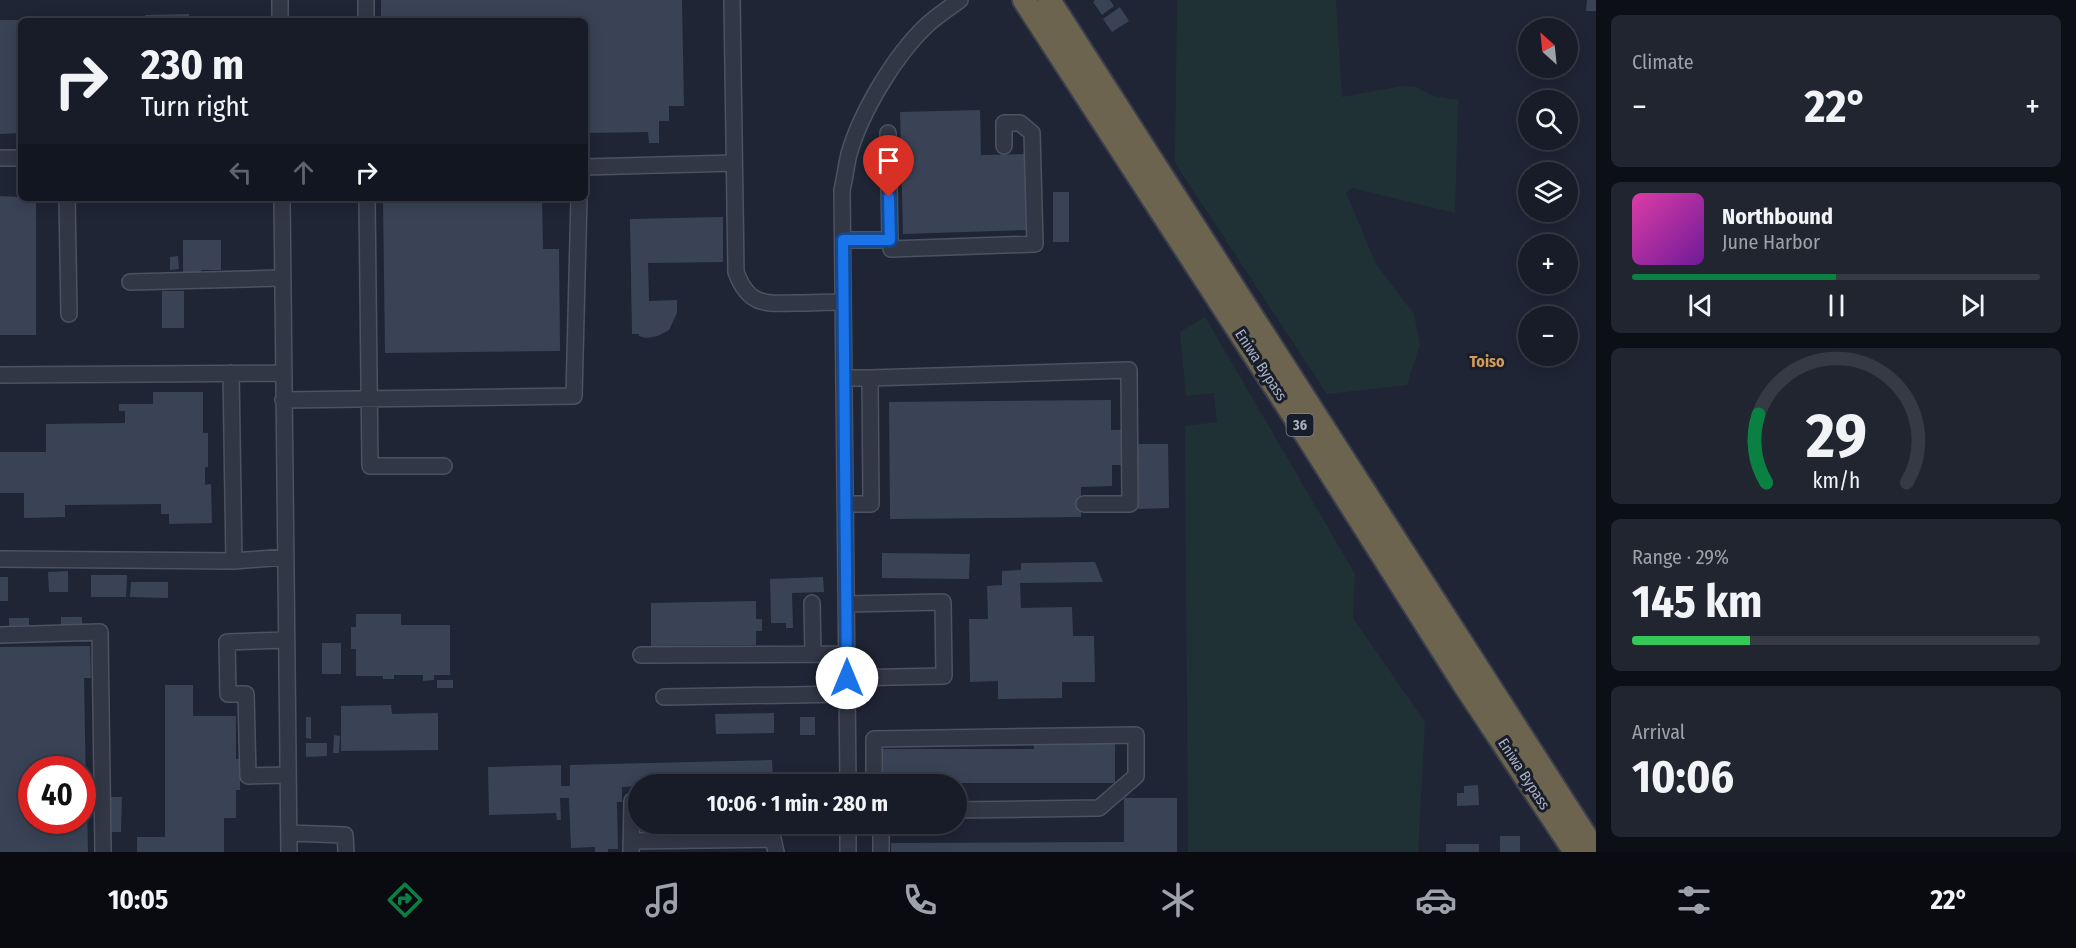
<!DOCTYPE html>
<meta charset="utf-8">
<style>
body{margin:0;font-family:"Fira Sans Condensed",sans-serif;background:#202530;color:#f1f3f6;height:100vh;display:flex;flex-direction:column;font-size:22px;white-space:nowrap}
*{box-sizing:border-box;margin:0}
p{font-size:20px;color:#9ea1a8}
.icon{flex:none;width:33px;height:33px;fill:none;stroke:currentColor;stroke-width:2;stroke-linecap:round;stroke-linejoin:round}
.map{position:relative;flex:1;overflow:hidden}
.sheet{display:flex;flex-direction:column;gap:15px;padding:15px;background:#0d0f16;width:480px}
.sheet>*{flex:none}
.banner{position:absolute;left:18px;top:18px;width:570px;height:183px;border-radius:9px;box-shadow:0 3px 15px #0003,0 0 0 2px #363a45;background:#171c28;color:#f1f3f6;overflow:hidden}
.needle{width:39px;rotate:333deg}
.controls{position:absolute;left:1518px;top:18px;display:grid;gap:12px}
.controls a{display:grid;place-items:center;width:60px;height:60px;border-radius:50%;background:#171c28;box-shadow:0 3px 15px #0003,0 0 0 2px #363a45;font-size:30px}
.speed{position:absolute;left:18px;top:756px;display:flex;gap:12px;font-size:30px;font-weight:700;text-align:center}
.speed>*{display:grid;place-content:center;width:78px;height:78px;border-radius:50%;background:#171c28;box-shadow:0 3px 15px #0003,0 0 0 2px #363a45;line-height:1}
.speed .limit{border:9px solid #d22;background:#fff;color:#111}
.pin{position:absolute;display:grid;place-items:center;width:51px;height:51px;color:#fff;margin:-62px -26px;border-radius:50% 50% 50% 0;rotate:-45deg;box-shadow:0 0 6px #0007}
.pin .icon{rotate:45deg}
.me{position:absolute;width:66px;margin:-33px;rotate:0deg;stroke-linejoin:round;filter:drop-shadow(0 0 4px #0008)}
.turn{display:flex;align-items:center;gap:21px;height:126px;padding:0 24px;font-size:27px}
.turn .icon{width:78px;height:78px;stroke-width:2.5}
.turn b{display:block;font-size:42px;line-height:51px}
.lanes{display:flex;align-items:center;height:57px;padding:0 24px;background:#0003;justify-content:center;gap:30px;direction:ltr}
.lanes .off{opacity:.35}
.big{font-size:45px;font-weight:700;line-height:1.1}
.sheet .tile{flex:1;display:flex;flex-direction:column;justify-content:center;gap:9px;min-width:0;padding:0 21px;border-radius:9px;background:#202530}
.sheet .dial{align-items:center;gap:0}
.dial svg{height:156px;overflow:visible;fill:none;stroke:#363a45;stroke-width:7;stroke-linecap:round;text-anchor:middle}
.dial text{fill:#f1f3f6;stroke:none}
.song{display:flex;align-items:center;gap:18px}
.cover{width:72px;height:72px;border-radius:9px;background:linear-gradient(135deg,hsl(320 70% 55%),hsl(280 70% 35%))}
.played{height:6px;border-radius:3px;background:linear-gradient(90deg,#0b8043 50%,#363a45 50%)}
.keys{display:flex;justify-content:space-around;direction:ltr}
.heat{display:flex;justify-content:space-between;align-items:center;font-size:33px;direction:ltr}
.charge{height:9px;border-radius:4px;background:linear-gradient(90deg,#34c759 29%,#363a45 0)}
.trip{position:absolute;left:628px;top:774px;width:339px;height:60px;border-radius:30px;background:#171c28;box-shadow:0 3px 15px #0003,0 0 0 2px #363a45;font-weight:700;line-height:60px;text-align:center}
.tabs{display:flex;height:96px;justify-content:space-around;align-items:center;background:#090b10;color:#9ea1a8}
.tabs .icon{width:42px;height:42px}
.tabs .current{color:#0b8043}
.tabs b{font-size:27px;color:#f1f3f6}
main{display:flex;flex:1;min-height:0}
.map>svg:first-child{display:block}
.green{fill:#203136}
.building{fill:#3a4356;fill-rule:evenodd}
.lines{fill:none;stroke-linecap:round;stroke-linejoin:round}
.minor-casing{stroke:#4c5261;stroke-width:18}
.highway-casing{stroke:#3a3f4d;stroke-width:26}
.minor{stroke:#323746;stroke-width:15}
.highway{stroke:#6c644f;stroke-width:22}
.route-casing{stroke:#114b97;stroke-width:15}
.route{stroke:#1a73e8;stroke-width:10}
.labels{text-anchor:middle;stroke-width:6;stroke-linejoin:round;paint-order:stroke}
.shield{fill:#181d2a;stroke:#7f8595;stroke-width:1.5}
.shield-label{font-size:14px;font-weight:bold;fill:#abb1c3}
.street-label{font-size:15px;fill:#abb1c3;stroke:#181d2a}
.neighbourhood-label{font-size:16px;font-weight:bold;fill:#d39d57;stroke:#181d2a}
</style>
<main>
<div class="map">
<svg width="1596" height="852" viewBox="0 0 1596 852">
<rect width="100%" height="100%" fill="#1f2535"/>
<path class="green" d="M 1177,0 L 1336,0 L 1342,97 L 1402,86 L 1415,87 L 1433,96 L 1458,100 L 1455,213 L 1352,188 L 1346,193 L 1376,264 L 1414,314 L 1420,345 L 1407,385 L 1327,394 L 1175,163 Z
M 1205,317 L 1355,574 L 1353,618 L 1425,722 L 1418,852 L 1188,852 L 1185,426 L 1217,422 L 1214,393 L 1186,396 L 1180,332 Z"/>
<path class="building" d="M 381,0 L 682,0 L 684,106 L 669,106 L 669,121 L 659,121 L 659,143 L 649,143 L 648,132 L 585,133 L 585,21 L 381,21 Z
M 1095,0 L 1110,0 L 1114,6 L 1102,15 L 1093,2 Z
M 1587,0 L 1596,0 L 1596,11 L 1586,11 Z
M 1120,7 L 1129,21 L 1112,32 L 1103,19 Z
M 189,14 L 189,21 L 145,21 L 145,15 Z
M 0,20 L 21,20 L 21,133 L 0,134 Z
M 980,110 L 981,155 L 1025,154 L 1027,230 L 903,234 L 900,112 Z
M 1053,192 L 1069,192 L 1069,242 L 1053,242 Z
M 0,196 L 36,198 L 36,335 L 0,335 Z
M 383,198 L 542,198 L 543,249 L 559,249 L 560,351 L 385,353 Z
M 723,217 L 723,262 L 648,263 L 649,301 L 677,300 L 677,313 L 669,330 L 658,336 L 646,338 L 639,336 L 639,334 L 632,334 L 630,219 Z
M 183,240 L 221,240 L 221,270 L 201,270 L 201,274 L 183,274 Z
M 178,256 L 179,269 L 170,270 L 170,257 Z
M 162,291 L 184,291 L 184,328 L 162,328 Z
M 153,392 L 203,392 L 203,433 L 208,433 L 208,467 L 205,467 L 205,485 L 211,484 L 212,523 L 169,524 L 169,514 L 161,514 L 161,504 L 65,505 L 65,517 L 24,518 L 24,493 L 0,493 L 0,452 L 46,452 L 46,424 L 125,423 L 125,411 L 119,411 L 119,404 L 153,404 Z
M 1111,400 L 1111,430 L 1124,430 L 1124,465 L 1112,465 L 1112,486 L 1081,487 L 1081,517 L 890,519 L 889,402 Z
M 1138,444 L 1168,444 L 1169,508 L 1138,509 Z
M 882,553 L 970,554 L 969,579 L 882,578 Z
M 1095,562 L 1103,582 L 1020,583 L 1021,608 L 1072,607 L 1073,636 L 1094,636 L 1095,682 L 1062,682 L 1062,698 L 998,699 L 998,681 L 970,682 L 969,619 L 988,619 L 987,586 L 1002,585 L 1002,571 L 1021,570 L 1021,563 Z
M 68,571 L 68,592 L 49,592 L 48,572 Z
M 91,575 L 127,575 L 126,597 L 91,597 Z
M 0,577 L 8,577 L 8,601 L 0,601 Z
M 823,577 L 824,592 L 792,593 L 793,628 L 786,628 L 786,623 L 771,623 L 770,579 Z
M 131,582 L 168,582 L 168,598 L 130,597 Z
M 756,601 L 756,619 L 762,619 L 762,631 L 756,631 L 756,645 L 651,646 L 651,603 Z
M 356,614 L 401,614 L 401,625 L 450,625 L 450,675 L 434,675 L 434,680 L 423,681 L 423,675 L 394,675 L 394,679 L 383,679 L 383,676 L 356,676 L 356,649 L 351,649 L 351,627 L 356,627 Z
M 61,617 L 82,617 L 82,626 L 61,626 Z
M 9,618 L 29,618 L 29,629 L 9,629 Z
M 322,643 L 341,643 L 341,674 L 322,674 Z
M 90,646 L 91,678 L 84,678 L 86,789 L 92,789 L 93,804 L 87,804 L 88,852 L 0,852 L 0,647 ZM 32,770 L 82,770 L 82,820 L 32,820 Z
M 437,680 L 453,680 L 453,688 L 437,688 Z
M 165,685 L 193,685 L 193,716 L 236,716 L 236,759 L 240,759 L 240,790 L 236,790 L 236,818 L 224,818 L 224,852 L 137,852 L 137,837 L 165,837 Z
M 391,705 L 392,714 L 438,713 L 438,750 L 341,751 L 341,706 Z
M 774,713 L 774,733 L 716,734 L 715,714 Z
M 306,717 L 311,717 L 311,739 L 306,738 Z
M 800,717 L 815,717 L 815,735 L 800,735 Z
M 334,735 L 340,736 L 339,753 L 333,753 Z
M 306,743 L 327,743 L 327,756 L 306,757 Z
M 1034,743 L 1115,743 L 1115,783 L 879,783 L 880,749 L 1034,749 Z
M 772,760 L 773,780 L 764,781 L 764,784 L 639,784 L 639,786 L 622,787 L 622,802 L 617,802 L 618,849 L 608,849 L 608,852 L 595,852 L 595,847 L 571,848 L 569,798 L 560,798 L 561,820 L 557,820 L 556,813 L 489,815 L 488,767 L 561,765 L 561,786 L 570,786 L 570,765 Z
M 1478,785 L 1479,805 L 1457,806 L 1457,793 L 1464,793 L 1464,786 Z
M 108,797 L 122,797 L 121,832 L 108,832 Z
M 1124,798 L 1177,798 L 1177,852 L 891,852 L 891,843 L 1124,842 Z
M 1500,836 L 1520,836 L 1520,852 L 1500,852 Z
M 1446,844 L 1479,844 L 1479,852 L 1446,852 Z"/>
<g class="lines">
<g class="minor-casing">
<path id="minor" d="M 280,0 L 280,21
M 366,0 L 366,21
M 732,0 L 736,272 C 748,305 764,304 796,303 C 812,303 827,302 843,302
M 0,158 L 21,158
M 585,167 L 734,163
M 67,198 L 69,314
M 282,198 L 289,852
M 367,198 L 370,466 L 444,466
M 843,240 L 890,240 L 888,133
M 890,240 L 891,249 L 1035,244 L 1032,133 L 1020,123 L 1004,123 L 1004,146
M 130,282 L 282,278
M 231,373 L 234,561
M 0,375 L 283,373
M 844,378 L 870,378 L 871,504 L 845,504
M 870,378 L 1129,370 L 1130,504 L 1084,504
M 283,400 L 574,396 L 579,198
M 0,559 L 234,561 L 285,557
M 812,603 L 813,654
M 846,604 L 943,602 L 944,676 L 847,678
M 0,635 L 100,632 L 103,852
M 286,640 L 227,642 L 228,694 L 246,694 L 248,776 L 288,775
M 641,655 L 846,654
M 664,697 L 847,694
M 848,784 L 842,190 C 845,178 846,166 849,154 C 861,112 895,55 927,25 C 937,16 949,8 960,0
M 874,784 L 874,739 L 1136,735 L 1136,776 L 1099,808 L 957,810
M 848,824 L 848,852
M 881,824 L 881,852
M 289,833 L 345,835 L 346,852
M 631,841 L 773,839 L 776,852
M 631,852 L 632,801"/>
</g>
<g class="highway-casing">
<path id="highway" d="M 1024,0 L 1310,441 L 1465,686 L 1575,852
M 1049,0 L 1596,852"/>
</g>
<use href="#minor" class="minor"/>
<use href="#highway" class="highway"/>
</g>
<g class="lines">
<g class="route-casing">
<path id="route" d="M 847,678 L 843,240 L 890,240 L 889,197"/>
</g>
<use href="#route" class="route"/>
</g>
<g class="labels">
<rect class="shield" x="1286.5" y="414" width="27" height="22" rx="4.5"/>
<g class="shield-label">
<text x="1300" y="430">36</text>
</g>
<g class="street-label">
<text transform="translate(1261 365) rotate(57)" y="5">Eniwa Bypass</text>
<text transform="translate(1524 774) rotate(57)" y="5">Eniwa Bypass</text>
</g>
<g class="neighbourhood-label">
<text x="1487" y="367">Toiso</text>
</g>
</g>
</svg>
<div class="controls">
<a><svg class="needle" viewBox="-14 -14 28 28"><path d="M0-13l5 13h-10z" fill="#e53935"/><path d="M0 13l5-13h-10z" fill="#9ea1a8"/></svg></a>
<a><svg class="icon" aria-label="search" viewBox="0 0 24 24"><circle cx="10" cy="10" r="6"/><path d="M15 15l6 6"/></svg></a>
<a><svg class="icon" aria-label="layers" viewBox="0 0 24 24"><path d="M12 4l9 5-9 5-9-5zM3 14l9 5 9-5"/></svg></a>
<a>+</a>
<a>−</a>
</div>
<div class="speed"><div class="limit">40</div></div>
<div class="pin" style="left:889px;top:197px;background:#d93025"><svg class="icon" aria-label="arrive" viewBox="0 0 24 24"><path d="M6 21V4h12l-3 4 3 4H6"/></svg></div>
<svg class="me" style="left:847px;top:678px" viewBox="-20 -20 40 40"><circle r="19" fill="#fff"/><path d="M0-13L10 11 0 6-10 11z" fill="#1a73e8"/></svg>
<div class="trip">10:06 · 1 min · 280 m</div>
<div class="banner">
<div class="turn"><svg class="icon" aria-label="right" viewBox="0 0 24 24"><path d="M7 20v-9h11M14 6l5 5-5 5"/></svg><div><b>230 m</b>Turn right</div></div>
<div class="lanes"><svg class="icon off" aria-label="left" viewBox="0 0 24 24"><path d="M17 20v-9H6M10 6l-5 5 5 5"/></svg><svg class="icon off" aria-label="ahead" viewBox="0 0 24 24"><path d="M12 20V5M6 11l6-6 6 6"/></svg><svg class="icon" aria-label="right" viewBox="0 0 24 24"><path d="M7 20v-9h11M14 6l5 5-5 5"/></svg></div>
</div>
</div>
<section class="sheet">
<div class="tile"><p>Climate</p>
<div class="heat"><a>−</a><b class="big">22°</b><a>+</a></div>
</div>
<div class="tile">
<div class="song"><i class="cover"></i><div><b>Northbound</b><p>June Harbor</p></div></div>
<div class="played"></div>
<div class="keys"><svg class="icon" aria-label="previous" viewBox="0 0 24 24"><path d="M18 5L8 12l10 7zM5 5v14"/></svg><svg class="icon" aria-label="pause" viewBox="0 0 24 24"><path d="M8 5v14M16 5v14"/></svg><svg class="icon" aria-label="next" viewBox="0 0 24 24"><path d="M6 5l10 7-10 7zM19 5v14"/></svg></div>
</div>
<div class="tile dial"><svg viewBox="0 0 100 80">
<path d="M14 69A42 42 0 1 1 86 69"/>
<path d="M14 69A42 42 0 0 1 10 34" stroke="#0b8043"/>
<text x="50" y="56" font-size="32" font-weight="700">29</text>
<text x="50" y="72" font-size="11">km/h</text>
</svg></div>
<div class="tile"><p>Range · 29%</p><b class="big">145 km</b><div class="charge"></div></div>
<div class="tile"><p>Arrival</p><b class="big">10:06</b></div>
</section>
</main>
<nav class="tabs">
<b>10:05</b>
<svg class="icon current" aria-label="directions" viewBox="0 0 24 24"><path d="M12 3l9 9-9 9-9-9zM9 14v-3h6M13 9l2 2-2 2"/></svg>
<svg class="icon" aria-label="music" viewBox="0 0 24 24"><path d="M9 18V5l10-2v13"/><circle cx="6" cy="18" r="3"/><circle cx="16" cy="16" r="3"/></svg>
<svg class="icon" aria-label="phone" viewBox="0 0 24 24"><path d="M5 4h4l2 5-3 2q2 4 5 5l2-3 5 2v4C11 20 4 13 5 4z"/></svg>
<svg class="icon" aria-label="climate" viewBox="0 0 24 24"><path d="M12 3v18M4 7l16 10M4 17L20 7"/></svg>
<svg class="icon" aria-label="car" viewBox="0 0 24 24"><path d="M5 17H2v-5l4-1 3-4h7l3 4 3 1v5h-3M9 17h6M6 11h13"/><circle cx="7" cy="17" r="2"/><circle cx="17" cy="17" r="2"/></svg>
<svg class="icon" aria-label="filters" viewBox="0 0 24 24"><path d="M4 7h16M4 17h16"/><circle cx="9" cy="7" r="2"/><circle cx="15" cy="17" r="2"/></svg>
<b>22°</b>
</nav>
